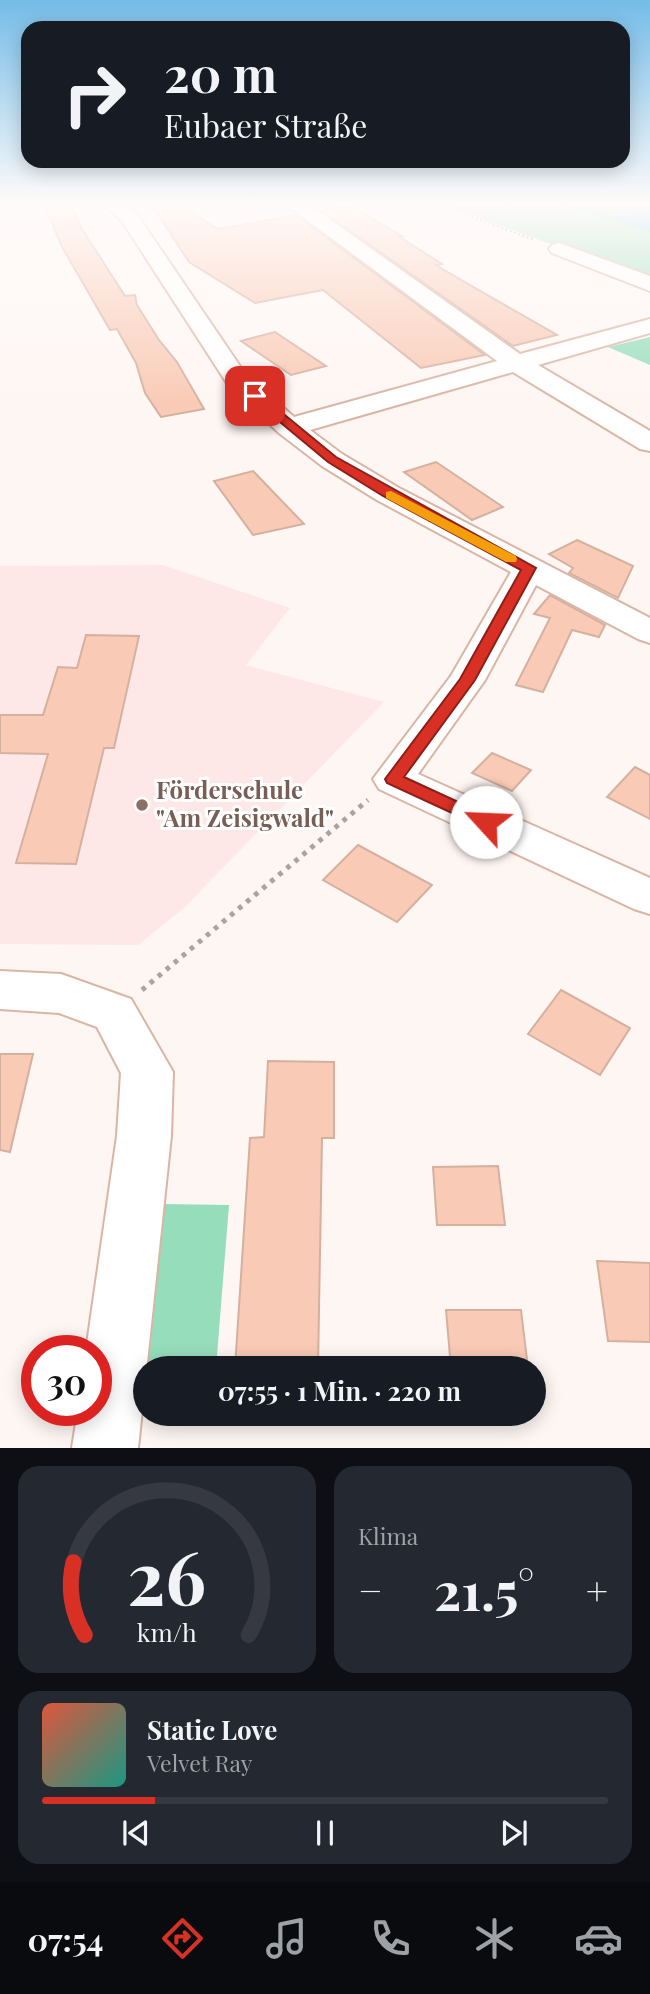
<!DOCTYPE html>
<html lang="de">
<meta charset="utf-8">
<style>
body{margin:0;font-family:"Playfair Display",serif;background:#242831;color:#f1f3f6;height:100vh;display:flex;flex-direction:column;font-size:26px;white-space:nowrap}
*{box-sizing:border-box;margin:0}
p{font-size:23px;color:#9ea1a6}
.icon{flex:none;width:38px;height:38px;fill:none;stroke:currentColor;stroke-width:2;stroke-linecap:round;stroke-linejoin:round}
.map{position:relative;height:1448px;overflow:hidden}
.side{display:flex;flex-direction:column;gap:18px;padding:18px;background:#0d0f14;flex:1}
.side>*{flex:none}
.banner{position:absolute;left:21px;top:21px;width:609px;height:147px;border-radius:21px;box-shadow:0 4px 18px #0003;background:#171b24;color:#f1f3f6;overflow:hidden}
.speed{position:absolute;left:21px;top:1335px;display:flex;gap:14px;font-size:35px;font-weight:700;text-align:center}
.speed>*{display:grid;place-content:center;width:91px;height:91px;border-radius:50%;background:#171b24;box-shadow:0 4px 18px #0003;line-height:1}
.speed .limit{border:10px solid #d22;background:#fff;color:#111}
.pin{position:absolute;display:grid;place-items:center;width:60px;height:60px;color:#fff;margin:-30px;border-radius:14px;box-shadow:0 4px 10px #0006}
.me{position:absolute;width:77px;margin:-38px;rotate:295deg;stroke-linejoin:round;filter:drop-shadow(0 0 5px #0008)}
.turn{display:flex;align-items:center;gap:24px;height:147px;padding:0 28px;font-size:32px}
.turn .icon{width:91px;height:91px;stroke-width:2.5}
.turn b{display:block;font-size:49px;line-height:60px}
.big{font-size:52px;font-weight:700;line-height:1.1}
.side .tile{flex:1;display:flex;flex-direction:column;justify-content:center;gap:10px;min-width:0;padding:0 24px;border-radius:21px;background:#242831}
.side .dial{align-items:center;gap:0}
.dial svg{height:182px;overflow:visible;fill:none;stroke:#363941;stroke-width:7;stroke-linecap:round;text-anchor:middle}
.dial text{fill:#f1f3f6;stroke:none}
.song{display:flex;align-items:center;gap:21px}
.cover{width:84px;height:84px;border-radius:10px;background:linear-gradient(135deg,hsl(10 70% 55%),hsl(170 70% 35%))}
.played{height:7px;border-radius:4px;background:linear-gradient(90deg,#d93025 20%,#363941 20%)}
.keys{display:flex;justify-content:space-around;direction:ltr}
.heat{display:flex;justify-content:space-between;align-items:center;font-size:38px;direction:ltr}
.side .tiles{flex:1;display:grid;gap:18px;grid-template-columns:1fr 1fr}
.tile:last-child{grid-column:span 2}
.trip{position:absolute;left:133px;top:1356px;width:413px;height:70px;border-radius:35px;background:#171b24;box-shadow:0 4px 18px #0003;font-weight:700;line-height:70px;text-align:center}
.menu{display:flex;height:112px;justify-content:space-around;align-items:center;background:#090b0e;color:#9ea1a6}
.menu .icon{width:49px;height:49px}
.menu .current{color:#d93025}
.menu b{font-size:32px;color:#f1f3f6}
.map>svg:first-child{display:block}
.education{fill:#fee8e7}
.green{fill:#96ddbc}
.water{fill:#67c9e9}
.building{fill:#f9cab5;stroke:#d5b09f;stroke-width:2}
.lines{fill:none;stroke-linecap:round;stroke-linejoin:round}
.minor-casing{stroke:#dab5a4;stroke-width:4}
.path-far1{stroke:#ada29e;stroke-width:2.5;stroke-dasharray:2 2.5;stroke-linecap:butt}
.path{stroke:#ada29e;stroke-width:5;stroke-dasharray:4.5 6;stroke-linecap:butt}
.minor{fill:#fff;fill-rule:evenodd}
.route{fill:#d93025;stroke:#8d1f18;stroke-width:2}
.slow{fill:#f59e0b}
.education-dot{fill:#8d6e63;stroke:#fff;stroke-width:2.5}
.labels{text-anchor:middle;stroke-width:6;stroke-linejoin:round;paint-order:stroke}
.education-label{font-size:24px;font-weight:bold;fill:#785e54;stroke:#fff;text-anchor:start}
</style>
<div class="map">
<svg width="650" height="1448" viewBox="0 0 650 1448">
<rect width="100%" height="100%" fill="#fef6f3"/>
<path class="education" d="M 163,565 L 290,608 L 246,665 L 384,702 L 184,908 L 138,945 L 0,944 L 0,566 Z"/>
<path class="green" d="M 443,204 L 650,204 L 650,281 Z
M 650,337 L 650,365 L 608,347 Z
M 163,1204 L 229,1205 L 216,1368 L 148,1368 Z"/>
<path class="water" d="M 617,204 L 618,207 L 604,210 L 621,215 L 640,208 L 650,211 L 650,232 L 564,205 Z"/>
<path class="building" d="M 44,204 L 70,204 L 82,229 L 125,296 L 135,295 L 137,305 L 159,340 L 177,362 L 204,409 L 161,417 L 145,393 L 136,363 L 117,329 L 110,330 L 62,247 Z
M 151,204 L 178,204 L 218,229 L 296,215 L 485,355 L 421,368 L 323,290 L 255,303 L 189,262 Z
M 350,206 L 402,236 L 398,236 L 442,264 L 436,265 L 456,277 L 557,335 L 513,346 L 322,211 Z
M 275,332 L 326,366 L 291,375 L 241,341 Z
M 436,462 L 503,507 L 472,520 L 404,472 Z
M 253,471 L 304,524 L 253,535 L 214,481 Z
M 577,540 L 633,566 L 618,598 L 569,573 L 573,568 L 549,554 Z
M 550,595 L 605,625 L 599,637 L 572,630 L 543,692 L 516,685 L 550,618 L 534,614 Z
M 86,635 L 139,636 L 114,748 L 104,748 L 76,864 L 16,863 L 48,754 L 0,753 L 0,715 L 43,715 L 58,667 L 77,668 Z
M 492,753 L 531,770 L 512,791 L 472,773 Z
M 635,767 L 650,775 L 650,819 L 607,797 Z
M 358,845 L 432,885 L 397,922 L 323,880 Z
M 561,990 L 630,1028 L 600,1075 L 528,1034 Z
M 0,1054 L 33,1054 L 10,1152 L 0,1150 Z
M 268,1061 L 334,1062 L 334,1138 L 322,1138 L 318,1368 L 235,1368 L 250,1138 L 264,1137 Z
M 498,1166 L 505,1225 L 437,1225 L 433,1167 Z
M 597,1261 L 650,1263 L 650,1342 L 608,1341 Z
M 446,1310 L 521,1310 L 528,1368 L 451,1368 Z
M 232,1414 L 318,1414 L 318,1424 L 231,1423 Z"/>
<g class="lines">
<g class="minor-casing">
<path id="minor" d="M 104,204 L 126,204 L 136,213 L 246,375 L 294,417 L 497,361 L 285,204 L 308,204 L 520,354 L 650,319 L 650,333 L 538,365 L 650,431 L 650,451 L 640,449 L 513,372 L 310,430 L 342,454 L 399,488 L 650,618 L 650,643 L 638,639 L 536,585 L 485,680 L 418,774 L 650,878 L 650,914 L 634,909 L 379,789 L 373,779 L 451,676 L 511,572 L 377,500 L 322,466 L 279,433 L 228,385 L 122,221 Z
M 559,243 L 650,276 L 650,291 L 552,253 L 549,249 L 552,245 Z
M 0,971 L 61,974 L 131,999 L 173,1072 L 171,1136 L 138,1448 L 72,1448 L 78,1410 L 96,1410 L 96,1351 L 86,1351 L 117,1136 L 121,1073 L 97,1027 L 59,1013 L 0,1009 Z"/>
</g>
<path class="path-far1" d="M 438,204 L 535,240"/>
<path class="path" d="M 142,990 L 368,800"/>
<use href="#minor" class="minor"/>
</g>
<linearGradient id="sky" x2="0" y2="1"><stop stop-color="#74bce8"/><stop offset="0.5" stop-color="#fffbfa"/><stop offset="1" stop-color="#fffbfa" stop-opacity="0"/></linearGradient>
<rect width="650" height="407" fill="url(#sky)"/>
<path class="route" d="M 251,393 L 258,393 L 336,457 L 536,568 L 475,680 L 404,777 L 493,818 L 495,822 L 493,826 L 480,826 L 387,783 L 385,779 L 460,679 L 521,570 L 383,496 L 328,462 L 251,398 Z"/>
<path class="slow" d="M 391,491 L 516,556 L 517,559 L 516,562 L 506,562 L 386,498 L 386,492 Z"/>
<circle class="education-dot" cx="142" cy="805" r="7"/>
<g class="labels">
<g class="education-label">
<text x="156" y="799">Förderschule<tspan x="156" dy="28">"Am Zeisigwald"</tspan></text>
</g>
</g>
</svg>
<div class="speed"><div class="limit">30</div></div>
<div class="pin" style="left:255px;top:396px;background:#d93025"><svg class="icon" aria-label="arrive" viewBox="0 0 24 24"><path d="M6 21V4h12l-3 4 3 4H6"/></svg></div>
<svg class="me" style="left:486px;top:822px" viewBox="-20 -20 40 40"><circle r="19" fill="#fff"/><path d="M0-13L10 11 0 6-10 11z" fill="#d93025"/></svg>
<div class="trip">07:55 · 1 Min. · 220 m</div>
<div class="banner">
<div class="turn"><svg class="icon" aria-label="right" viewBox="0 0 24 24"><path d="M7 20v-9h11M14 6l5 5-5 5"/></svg><div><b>20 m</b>Eubaer Straße</div></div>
</div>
</div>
<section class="side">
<div class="tiles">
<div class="tile dial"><svg viewBox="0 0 100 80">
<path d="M14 69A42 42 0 1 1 86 69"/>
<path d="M14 69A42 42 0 0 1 9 37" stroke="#d93025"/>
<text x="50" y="56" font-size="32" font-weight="700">26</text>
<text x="50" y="72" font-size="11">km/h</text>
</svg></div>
<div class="tile"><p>Klima</p>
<div class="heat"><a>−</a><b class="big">21.5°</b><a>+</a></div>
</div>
<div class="tile">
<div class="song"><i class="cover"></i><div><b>Static Love</b><p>Velvet Ray</p></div></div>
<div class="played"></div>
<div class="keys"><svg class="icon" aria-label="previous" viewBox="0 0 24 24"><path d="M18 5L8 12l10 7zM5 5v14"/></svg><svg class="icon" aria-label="pause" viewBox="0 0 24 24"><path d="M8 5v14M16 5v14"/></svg><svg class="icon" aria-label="next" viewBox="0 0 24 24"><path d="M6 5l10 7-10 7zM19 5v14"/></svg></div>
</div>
</div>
</section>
<nav class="menu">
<b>07:54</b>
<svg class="icon current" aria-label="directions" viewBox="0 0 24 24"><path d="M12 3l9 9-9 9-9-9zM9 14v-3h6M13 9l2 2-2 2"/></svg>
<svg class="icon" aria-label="music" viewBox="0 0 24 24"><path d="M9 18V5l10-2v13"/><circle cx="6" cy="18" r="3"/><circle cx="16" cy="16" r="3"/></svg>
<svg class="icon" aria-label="phone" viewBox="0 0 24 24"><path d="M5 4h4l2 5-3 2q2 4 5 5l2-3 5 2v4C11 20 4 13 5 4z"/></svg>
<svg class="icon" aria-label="climate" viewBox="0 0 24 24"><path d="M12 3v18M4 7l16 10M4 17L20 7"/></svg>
<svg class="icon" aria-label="car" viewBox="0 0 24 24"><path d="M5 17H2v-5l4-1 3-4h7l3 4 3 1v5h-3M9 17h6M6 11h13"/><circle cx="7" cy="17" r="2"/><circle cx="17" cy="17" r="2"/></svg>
</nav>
